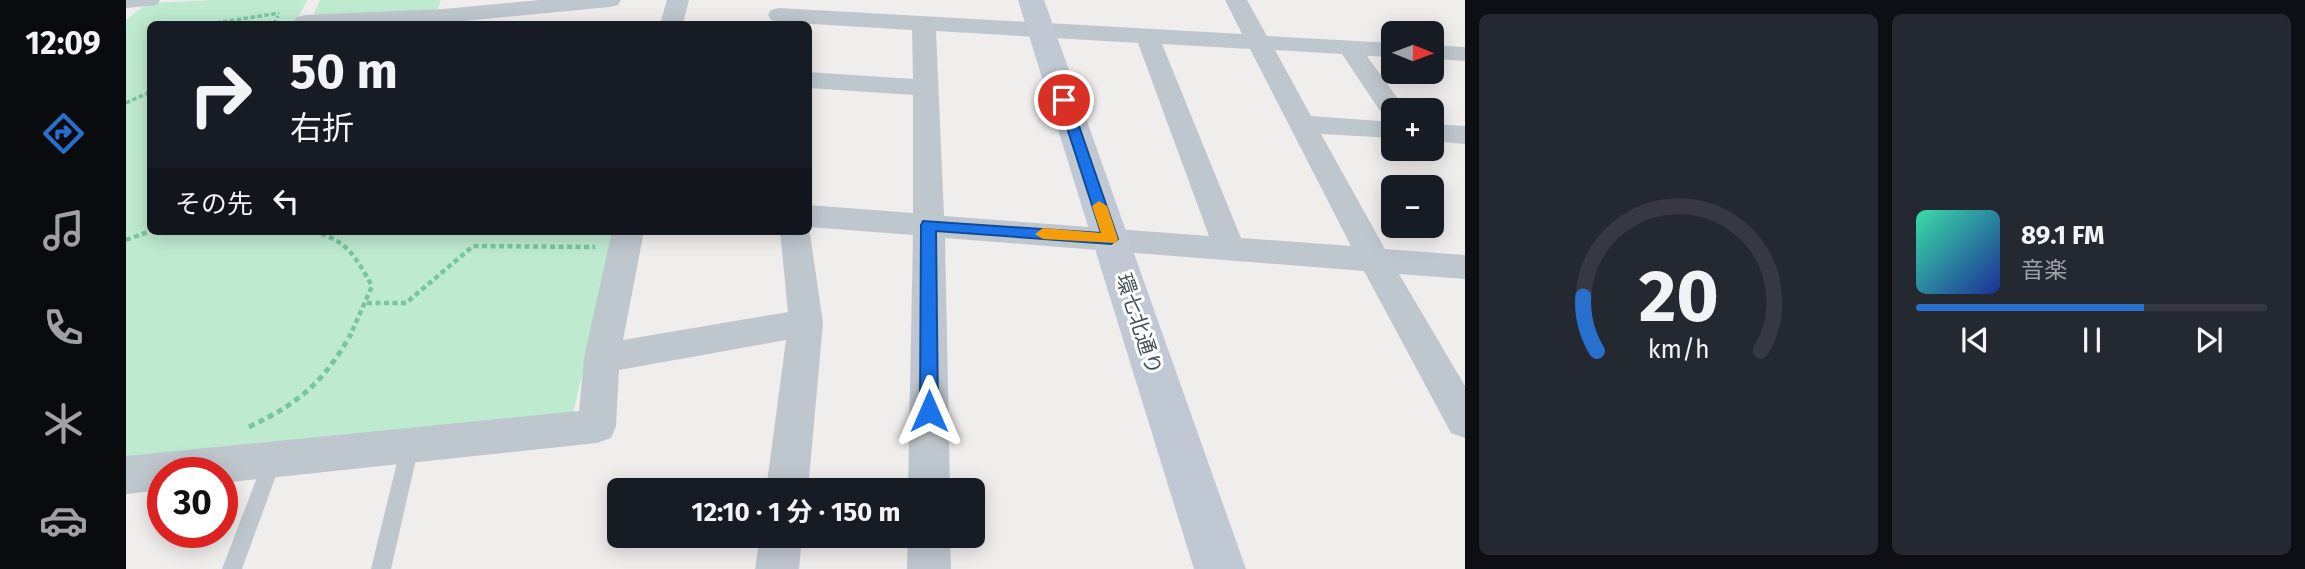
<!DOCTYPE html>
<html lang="ja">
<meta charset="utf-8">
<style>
body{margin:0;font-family:"Fira Sans","Noto Sans JP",sans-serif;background:#242831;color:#f1f3f6;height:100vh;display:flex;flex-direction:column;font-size:26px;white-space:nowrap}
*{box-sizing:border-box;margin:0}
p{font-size:23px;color:#9ea1a6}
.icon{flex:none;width:38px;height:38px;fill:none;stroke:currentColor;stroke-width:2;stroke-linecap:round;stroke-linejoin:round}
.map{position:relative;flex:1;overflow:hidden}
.drawer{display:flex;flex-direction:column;gap:14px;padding:14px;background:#0d0f14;width:840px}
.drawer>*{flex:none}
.guide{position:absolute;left:21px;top:21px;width:665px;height:214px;border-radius:10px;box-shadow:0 4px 18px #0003;background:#171b24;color:#f1f3f6;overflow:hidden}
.needle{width:46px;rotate:91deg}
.buttons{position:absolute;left:1255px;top:21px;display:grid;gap:14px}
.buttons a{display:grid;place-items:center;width:63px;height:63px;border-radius:10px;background:#171b24;box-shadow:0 4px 18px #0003;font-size:35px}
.speed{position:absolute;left:21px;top:457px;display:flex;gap:14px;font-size:35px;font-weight:700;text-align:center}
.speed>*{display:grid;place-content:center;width:91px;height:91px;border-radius:50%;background:#171b24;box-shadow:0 4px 18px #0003;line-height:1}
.speed .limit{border:10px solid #d22;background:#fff;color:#111}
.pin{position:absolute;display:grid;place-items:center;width:60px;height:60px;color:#fff;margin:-30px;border:4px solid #fff;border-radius:50%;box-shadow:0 2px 7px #0007}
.me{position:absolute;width:77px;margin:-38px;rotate:0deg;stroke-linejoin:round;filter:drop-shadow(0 0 5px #0008)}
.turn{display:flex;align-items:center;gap:24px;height:147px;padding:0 28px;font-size:32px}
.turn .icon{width:91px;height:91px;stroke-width:2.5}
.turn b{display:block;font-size:49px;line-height:60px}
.then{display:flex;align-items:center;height:66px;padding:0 28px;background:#0003;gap:14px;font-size:26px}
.drawer .tile{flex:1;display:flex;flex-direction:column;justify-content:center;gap:10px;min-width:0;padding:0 24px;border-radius:10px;background:#242831}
.drawer .dial{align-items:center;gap:0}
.dial svg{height:182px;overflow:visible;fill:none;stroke:#363941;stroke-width:7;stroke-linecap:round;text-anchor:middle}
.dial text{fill:#f1f3f6;stroke:none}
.song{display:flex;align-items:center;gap:21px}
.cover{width:84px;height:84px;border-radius:10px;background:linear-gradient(135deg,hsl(160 70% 55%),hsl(230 70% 35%))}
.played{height:7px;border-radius:4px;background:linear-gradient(90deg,#2870ce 65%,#363941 65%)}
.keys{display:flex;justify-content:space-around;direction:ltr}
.drawer .tiles{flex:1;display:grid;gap:14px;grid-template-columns:repeat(2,1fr)}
.trip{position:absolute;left:481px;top:478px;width:378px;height:70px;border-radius:10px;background:#171b24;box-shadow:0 4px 18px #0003;font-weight:700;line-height:70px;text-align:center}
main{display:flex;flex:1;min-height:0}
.menu{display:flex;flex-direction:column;width:126px;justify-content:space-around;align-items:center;background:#090b0e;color:#9ea1a6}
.menu .icon{width:49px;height:49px}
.menu .selected{color:#2870ce}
.menu b{font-size:32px;color:#f1f3f6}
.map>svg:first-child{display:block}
.green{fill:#beead0}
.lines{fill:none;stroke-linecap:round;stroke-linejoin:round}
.path-far2{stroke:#7ac5a0;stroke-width:3.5;stroke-dasharray:4.5 2.5;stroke-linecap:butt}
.path-far1{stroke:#7ac5a0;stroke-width:4.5;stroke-dasharray:5 3.5;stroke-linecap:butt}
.path{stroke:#7ac5a0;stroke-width:5;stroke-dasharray:6 4.5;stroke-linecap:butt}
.lane{fill:#bfc7ce;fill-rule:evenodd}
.street{fill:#bfc7ce;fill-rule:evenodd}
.secondary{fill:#bfc8d3;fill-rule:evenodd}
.route{fill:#1a73e8;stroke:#114b97;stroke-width:2}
.slow{fill:#f59e0b}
.labels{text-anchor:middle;stroke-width:6;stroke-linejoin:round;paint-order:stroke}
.street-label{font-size:21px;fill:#475059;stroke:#fff}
</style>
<main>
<nav class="menu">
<b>12:09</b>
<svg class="icon selected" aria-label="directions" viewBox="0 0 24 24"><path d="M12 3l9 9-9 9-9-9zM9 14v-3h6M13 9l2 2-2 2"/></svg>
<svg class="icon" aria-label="music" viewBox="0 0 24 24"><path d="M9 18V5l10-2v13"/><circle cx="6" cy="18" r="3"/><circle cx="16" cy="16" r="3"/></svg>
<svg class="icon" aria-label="phone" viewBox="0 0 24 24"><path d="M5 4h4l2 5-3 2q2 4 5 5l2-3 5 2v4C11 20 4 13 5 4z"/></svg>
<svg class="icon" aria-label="climate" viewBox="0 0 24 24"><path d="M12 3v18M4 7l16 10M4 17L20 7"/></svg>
<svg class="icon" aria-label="car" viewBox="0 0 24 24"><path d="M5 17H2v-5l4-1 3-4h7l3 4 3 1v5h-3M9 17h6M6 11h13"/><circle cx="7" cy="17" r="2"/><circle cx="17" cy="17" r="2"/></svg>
</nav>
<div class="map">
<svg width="1339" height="569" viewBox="0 0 1339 569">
<rect width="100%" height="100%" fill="#f0eded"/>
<path class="green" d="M 89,0 L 181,0 L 168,24 L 24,24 L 24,231 L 491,231 L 445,421 L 0,466 L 0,20 L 22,3 Z
M 194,0 L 315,0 L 312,9 L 302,12 L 193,18 L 188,14 Z"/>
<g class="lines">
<path class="path-far2" d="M 83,24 L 153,13
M 148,24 L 152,16
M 0,103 L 24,92"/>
<path class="path-far1" d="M 187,231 C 222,241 229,256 246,286 L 224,336
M 0,240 L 24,231
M 241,303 L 280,303 L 347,246 L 469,247"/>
<path class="path" d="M 123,427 C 173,403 197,383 225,334"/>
<path class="lane" d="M 284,438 L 291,440 L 293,446 L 265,569 L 245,569 L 275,446 L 277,440 Z
M 147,450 L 154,453 L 156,459 L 116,569 L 96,569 L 138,459 L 140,453 Z"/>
<path class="street" d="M 0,0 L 34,0 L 31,5 L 0,8 Z
M 413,0 L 495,0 L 492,5 L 484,7 L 317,23 L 169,24 L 167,22 L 171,17 L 179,15 L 317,9 Z
M 541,0 L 563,0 L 557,24 L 534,24 Z
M 1099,0 L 1121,0 L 1141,36 L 1267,43 L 1267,57 L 1241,56 L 1280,110 L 1267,110 L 1267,119 L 1258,117 L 1216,54 L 1149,50 L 1185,116 L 1267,122 L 1267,138 L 1195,134 L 1259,249 L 1339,255 L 1339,279 L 1273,274 L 1339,386 L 1339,438 L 1325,433 L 1238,271 L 819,238 L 824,490 L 782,490 L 787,235 L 683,227 L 697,323 L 682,490 L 640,490 L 660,340 L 493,370 L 490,426 L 485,438 L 471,443 L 96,483 L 96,472 L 37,472 L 37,490 L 0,494 L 0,456 L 453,411 L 458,358 L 486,231 L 518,231 L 497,340 L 662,312 L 654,231 L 682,231 L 682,205 L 787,213 L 787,95 L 682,88 L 682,72 L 787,79 L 786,30 L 653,22 L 645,20 L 642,15 L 645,10 L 653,8 L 1116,34 ZM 810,31 L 1012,43 L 1083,236 L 818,216 ZM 1036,44 L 1124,49 L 1225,246 L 1115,238 Z
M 1306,45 L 1339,47 L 1339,61 L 1306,59 Z
M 1306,124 L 1339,126 L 1339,144 L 1306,141 Z
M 634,536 L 676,536 L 673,569 L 629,569 Z
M 782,536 L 824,536 L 825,569 L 781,569 Z"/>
<path class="secondary" d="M 892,0 L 918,0 L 1120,569 L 1068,569 Z"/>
</g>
<path class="route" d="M 938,96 L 944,100 L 992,239 L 985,244 L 810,231 L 812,411 L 809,416 L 803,418 L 796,416 L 794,411 L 795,225 L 797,221 L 975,233 L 932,100 Z"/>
<path class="slow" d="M 973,201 L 981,206 L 992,239 L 990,243 L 917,239 L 909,234 L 917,228 L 975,233 L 966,206 Z"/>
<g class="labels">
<g class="street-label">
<text transform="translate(1013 324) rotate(72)" y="7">環七北通り</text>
</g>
</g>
</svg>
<div class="buttons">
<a><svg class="needle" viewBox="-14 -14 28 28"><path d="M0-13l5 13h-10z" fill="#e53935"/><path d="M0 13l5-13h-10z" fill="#9ea1a6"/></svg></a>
<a>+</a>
<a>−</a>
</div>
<div class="speed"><div class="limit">30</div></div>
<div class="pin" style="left:938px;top:100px;background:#d93025"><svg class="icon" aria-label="arrive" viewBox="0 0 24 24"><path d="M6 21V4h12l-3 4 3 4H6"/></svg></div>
<svg class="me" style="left:803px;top:411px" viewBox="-20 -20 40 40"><path d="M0-17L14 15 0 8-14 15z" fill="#1a73e8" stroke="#fff" stroke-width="4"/></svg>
<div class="trip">12:10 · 1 分 · 150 m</div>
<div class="guide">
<div class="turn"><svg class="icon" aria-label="right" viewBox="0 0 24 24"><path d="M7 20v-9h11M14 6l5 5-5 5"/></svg><div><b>50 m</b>右折</div></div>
<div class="then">その先<svg class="icon" aria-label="left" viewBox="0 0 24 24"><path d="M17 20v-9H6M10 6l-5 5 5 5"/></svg></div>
</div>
</div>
<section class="drawer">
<div class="tiles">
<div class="tile dial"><svg viewBox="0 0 100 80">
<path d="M14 69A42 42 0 1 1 86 69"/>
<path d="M14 69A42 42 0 0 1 8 45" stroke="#2870ce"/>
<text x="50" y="56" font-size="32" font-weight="700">20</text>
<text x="50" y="72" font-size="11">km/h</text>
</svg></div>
<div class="tile">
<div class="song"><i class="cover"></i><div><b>89.1 FM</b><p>音楽</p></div></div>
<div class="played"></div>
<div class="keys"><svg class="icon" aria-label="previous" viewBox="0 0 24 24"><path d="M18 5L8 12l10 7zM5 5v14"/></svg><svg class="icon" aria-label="pause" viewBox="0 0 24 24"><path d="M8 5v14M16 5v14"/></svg><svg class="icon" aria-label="next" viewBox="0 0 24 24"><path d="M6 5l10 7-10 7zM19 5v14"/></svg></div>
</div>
</div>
</section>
</main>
